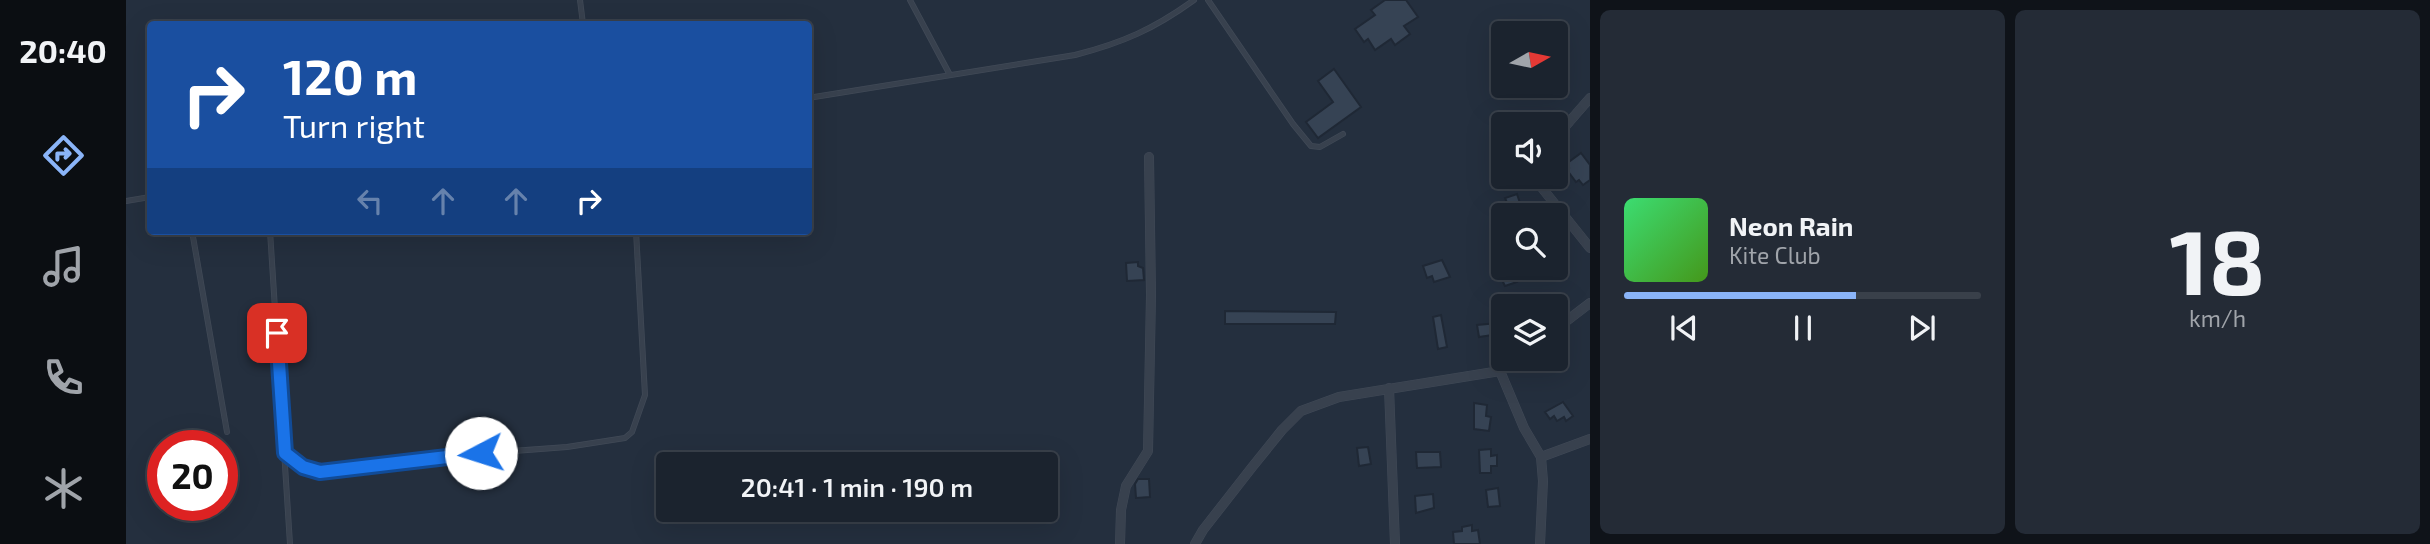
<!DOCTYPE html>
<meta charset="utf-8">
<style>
body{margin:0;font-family:"Exo 2",sans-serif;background:#242b36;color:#f1f3f6;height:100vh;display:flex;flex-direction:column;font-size:26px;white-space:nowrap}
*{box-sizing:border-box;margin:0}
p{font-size:23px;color:#a0a4aa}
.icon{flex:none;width:38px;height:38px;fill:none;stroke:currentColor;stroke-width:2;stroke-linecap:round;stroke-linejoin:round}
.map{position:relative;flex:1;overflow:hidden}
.panel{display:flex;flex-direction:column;gap:10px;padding:10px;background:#0f1319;width:840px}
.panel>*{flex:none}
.guide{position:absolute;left:21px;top:21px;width:665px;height:214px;border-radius:7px;box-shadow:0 7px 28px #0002,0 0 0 2px #39404a;background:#1a4fa0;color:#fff;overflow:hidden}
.needle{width:46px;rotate:81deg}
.buttons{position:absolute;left:1365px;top:21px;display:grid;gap:14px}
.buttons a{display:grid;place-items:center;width:77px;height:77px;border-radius:7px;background:#1b232e;box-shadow:0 7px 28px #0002,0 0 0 2px #39404a;font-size:35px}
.speed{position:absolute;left:21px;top:430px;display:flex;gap:14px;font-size:35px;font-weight:700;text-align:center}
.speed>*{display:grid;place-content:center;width:91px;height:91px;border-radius:50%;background:#1b232e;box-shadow:0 7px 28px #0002,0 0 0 2px #39404a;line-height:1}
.speed .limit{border:10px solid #d22;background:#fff;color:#111}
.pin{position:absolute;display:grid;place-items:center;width:60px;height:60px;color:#fff;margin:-30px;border-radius:14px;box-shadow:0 4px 10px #0006}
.me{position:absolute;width:77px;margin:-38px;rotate:265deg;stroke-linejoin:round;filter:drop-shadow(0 0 5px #0008)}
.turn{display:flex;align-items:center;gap:24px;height:147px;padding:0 21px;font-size:32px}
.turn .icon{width:91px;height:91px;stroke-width:2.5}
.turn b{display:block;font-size:49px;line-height:60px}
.lanes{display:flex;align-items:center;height:66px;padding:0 21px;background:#0003;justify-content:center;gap:35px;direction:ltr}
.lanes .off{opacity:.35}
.panel .card{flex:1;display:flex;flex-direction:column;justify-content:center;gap:10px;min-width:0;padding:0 24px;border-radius:10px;background:#242b36}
.panel .dial{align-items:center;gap:0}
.dial b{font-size:91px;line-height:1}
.song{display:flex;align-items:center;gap:21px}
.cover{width:84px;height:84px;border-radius:10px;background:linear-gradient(135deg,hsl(140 70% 55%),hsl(100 70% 35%))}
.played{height:7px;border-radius:4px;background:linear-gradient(90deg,#8ab4f8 65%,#39404a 65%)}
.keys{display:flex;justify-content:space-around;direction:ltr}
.panel .tiles{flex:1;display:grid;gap:10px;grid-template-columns:repeat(2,1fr)}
.trip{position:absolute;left:530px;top:452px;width:402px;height:70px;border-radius:7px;background:#1b232e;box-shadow:0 7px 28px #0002,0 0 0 2px #39404a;font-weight:600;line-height:70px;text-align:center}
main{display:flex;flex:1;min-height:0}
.dock{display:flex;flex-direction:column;width:126px;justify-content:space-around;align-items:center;background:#0b0e12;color:#a0a4aa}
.dock .icon{width:49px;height:49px}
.dock .on{color:#8ab4f8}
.dock b{font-size:32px;color:#f1f3f6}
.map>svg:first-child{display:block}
.building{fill:#364354;stroke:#1f2835;stroke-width:2}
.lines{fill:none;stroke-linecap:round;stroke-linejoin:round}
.lane-casing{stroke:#414a57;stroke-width:6}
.street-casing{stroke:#414a57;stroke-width:10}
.lane{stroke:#38414e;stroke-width:4.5}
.street{stroke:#38414e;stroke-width:9}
.route-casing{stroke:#114b97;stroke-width:18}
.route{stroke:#1a73e8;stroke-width:12}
</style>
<main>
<nav class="dock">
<b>20:40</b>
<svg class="icon on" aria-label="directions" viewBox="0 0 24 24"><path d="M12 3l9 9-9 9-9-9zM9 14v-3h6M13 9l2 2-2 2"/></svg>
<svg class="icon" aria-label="music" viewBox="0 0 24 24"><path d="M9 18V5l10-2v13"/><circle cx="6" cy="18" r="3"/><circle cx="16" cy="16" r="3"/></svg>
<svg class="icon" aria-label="phone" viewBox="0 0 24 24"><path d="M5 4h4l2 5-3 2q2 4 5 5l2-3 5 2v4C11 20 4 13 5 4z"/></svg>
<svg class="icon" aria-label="climate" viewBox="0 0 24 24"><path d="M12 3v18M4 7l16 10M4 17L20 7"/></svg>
</nav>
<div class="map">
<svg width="1464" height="544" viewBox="0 0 1464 544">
<rect width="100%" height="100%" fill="#242f3e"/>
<path class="building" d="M 1259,0 L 1280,0 L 1292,17 L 1278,26 L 1284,34 L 1269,45 L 1265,39 L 1249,50 L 1242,39 L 1238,42 L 1229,29 L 1249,15 L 1245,10 Z
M 1208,69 L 1235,107 L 1192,138 L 1180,122 L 1207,102 L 1192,81 Z
M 1455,153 L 1464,165 L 1464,180 L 1457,185 L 1453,180 L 1450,182 L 1441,170 L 1443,168 L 1440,164 Z
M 1391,194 L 1397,212 L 1386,215 L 1379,198 Z
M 1316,260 L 1324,277 L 1308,282 L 1306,276 L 1301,278 L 1297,266 Z
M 1012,262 L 1012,266 L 1017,268 L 1018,280 L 1001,281 L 1000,263 Z
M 1377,268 L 1385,268 L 1391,282 L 1379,286 L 1371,270 Z
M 1099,311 L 1210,312 L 1209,324 L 1099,324 Z
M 1315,315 L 1321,347 L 1312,349 L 1307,317 Z
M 1372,323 L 1373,334 L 1353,337 L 1351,325 Z
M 1437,402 L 1447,416 L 1440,421 L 1438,417 L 1431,421 L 1428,416 L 1424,419 L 1419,412 Z
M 1348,403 L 1361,405 L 1360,416 L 1365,417 L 1363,431 L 1348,429 Z
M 1242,447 L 1245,464 L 1233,466 L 1231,448 Z
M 1365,449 L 1365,456 L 1371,455 L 1371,466 L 1365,466 L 1365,473 L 1354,473 L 1353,450 Z
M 1290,452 L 1314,452 L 1315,467 L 1291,468 Z
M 1012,479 L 1023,479 L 1024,497 L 1010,498 L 1009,484 Z
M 1372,488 L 1374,506 L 1362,507 L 1360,490 Z
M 1307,494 L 1308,508 L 1290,513 L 1289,496 Z
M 1346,525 L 1346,531 L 1352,530 L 1354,544 L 1328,544 L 1327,532 L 1336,531 L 1336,527 Z"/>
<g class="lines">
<g class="lane-casing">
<path id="lane" d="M 454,0 L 457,24
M 784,0 L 824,75
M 1082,0 L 1167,124 L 1185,146 L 1194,147 L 1217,134
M 682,98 L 949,55 C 996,43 1028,29 1068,0
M 0,201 L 24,197
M 66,231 L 101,432
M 144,231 L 164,544
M 159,453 L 177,467 L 194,472 L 306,457 L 441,447 L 499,438 L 506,432 L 519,395 L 510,231"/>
</g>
<g class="street-casing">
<path id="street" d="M 1430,137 L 1464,98
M 1410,177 L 1416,188 L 1464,248
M 1430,329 L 1464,303
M 1374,371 L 1398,428 L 1415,457 L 1417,481 L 1414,544
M 1263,388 L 1269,544
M 1415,457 L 1464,439
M 994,544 L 995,510 L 1000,486 L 1022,451 L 1025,295 L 1023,157
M 1069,544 L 1077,530 L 1127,466 L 1156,430 L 1175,411 L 1213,397 L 1374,371 L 1391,359"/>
</g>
<use href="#lane" class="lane"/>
<use href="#street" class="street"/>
</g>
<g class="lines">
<g class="route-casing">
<path id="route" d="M 151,333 L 159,453 L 177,467 L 194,472 L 355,453"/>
</g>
<use href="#route" class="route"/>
</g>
</svg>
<div class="buttons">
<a><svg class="needle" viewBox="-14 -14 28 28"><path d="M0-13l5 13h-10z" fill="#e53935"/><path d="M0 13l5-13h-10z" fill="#a0a4aa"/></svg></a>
<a><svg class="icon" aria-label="sound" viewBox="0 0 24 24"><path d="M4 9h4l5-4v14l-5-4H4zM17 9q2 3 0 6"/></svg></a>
<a><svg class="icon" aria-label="search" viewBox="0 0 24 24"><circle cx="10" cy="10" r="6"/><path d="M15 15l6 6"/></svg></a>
<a><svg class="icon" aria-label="layers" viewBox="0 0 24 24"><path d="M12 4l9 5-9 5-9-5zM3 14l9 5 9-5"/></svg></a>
</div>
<div class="speed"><div class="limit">20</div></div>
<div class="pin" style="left:151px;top:333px;background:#d93025"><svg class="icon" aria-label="arrive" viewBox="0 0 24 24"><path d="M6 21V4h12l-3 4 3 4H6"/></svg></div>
<svg class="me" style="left:355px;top:453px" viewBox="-20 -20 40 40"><circle r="19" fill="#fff"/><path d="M0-13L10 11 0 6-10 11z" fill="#1a73e8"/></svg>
<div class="trip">20:41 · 1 min · 190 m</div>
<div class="guide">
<div class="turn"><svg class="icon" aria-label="right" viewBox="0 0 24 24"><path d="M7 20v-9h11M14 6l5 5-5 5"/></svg><div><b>120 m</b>Turn right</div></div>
<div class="lanes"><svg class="icon off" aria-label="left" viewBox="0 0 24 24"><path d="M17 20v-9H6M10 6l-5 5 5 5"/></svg><svg class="icon off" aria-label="ahead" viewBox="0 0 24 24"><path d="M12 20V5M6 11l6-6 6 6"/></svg><svg class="icon off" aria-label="ahead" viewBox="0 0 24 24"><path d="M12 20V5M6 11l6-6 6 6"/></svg><svg class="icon" aria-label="right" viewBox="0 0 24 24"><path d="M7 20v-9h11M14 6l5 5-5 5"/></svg></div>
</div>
</div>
<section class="panel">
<div class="tiles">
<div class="card">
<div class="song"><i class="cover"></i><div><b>Neon Rain</b><p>Kite Club</p></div></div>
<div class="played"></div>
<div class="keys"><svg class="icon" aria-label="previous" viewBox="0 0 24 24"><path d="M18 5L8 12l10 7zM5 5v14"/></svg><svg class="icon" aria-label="pause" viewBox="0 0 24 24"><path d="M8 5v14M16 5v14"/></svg><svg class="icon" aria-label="next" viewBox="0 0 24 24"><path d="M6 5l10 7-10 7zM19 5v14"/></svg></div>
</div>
<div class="card dial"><b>18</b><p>km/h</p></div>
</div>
</section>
</main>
